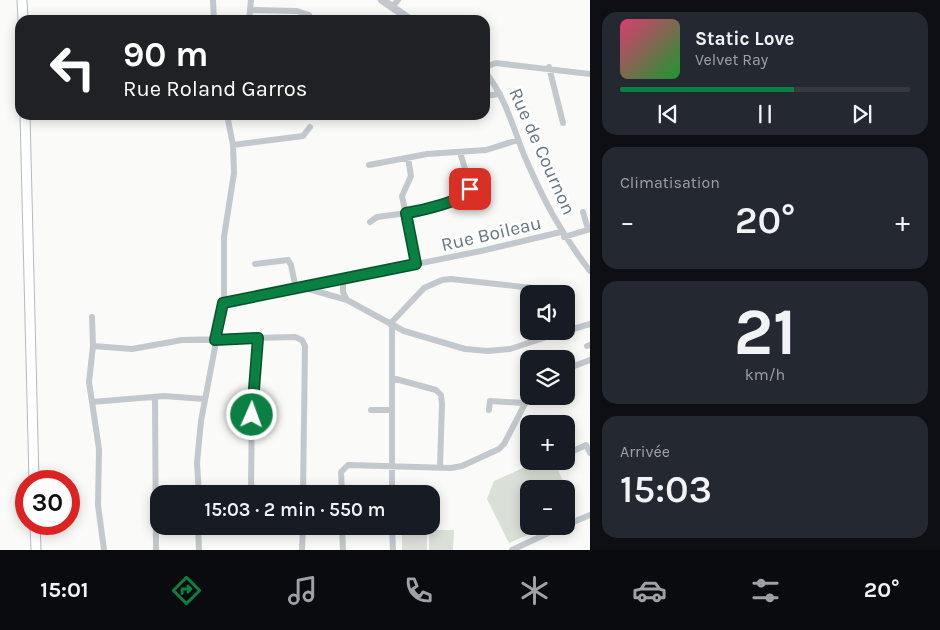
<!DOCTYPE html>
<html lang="fr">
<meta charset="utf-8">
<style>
body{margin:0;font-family:Karla,sans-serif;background:#242831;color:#f1f3f6;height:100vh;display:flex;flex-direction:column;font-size:19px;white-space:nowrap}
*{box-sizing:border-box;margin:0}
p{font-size:16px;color:#9ea1a6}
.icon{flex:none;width:28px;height:28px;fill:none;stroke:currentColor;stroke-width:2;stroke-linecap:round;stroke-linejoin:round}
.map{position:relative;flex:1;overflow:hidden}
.side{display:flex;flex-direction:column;gap:12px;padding:12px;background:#0d0f14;width:350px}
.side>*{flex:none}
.banner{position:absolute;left:15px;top:15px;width:475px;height:105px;border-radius:15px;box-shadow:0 2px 12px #0003;background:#202124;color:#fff;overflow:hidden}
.tools{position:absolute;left:520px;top:285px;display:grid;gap:10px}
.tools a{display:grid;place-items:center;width:55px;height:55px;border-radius:10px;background:#171b24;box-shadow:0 2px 12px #0003;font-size:25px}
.speed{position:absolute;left:15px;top:470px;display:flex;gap:10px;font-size:25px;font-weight:700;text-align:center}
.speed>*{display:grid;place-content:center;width:65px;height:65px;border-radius:50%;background:#171b24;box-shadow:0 2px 12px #0003;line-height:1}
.speed .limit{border:8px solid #d22;background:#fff;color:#111}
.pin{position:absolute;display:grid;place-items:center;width:42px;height:42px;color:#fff;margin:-21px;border-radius:10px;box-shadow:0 2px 8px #0006}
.me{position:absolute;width:55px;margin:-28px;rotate:2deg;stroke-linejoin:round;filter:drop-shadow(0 0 4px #0008)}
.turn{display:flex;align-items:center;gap:18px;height:105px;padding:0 25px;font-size:22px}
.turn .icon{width:65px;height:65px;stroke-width:2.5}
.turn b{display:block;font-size:35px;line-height:42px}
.big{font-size:38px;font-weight:600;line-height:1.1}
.side .widget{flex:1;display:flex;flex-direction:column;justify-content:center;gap:8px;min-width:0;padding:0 18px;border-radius:15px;background:#242831}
.side .dial{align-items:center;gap:0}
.dial b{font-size:65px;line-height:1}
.song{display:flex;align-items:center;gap:15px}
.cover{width:60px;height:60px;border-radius:8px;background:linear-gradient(135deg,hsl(340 70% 55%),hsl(130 70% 35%))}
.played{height:5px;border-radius:2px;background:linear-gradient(90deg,#0b8043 60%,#363941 60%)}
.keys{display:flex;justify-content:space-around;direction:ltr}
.heat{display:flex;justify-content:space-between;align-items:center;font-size:28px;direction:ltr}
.trip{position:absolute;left:150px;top:485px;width:290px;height:50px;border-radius:15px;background:#171b24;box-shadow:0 2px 12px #0003;font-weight:600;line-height:50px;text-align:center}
.menu{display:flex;height:80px;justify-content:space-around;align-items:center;background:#090b0e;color:#9ea1a6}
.menu .icon{width:35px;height:35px}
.menu .selected{color:#0b8043}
.menu b{font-size:22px;color:#f1f3f6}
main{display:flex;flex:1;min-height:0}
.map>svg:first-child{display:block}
.green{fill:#dadfd7}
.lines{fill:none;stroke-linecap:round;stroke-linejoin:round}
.secondary-casing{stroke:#b3babf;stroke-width:11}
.minor{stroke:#c3c8cc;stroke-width:6}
.tertiary{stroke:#c3c8cc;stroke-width:8}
.secondary{stroke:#fff;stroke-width:9}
.route-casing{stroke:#07532c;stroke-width:12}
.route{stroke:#0b8043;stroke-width:9}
.labels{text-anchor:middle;stroke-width:5;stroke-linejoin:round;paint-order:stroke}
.street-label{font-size:19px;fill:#657683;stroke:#fff}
</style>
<main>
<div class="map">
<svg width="590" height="550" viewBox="0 0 590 550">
<rect width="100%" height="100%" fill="#fafaf8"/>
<path class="green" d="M 539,461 L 554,461 L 575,508 L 573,515 L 566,518 L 566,489 L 529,489 L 529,526 L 548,526 L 509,543 L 487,499 L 494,481 Z
M 402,530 L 427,530 L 427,550 L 402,550 Z
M 429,530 L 454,530 L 453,550 L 429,550 Z"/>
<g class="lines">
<g class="secondary-casing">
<path id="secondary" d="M 22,0 L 23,20
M 25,115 L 34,481
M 35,524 L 36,550"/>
</g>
<path class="minor" d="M 213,0 L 214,20
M 392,7 L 398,0
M 250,10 L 297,11 L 309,15
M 249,20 L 251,0
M 485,67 L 496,63 L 590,74
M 549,67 L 563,123
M 485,72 C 505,96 513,127 524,155 C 543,199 560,232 590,271
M 485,96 L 500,94
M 233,145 L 303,136 L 310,127
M 408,158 L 411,176 L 402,196 L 416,264
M 369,165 L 427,154 L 486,150 L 518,140
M 583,212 L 588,229
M 370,222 L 377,217 L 422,211 L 466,195 L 470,186 L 460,152
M 564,237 L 590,229
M 255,264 L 288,260 L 291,265 L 296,289
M 343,279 L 343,292 L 347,300
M 305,288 L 347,300 L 404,331 L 465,349 L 488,351 L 510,349 L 565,331
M 223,303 L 481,251 L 561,232
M 92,317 L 93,346 L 89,382 L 99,449 L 98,505 L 104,550
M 390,324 L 424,288 L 442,280 L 451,279 L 541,289 L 549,294
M 566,331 L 590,324
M 93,346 L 132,349 L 182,340 L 295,337 L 302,340 L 305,346 L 303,494
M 587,346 L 590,345
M 566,369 L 590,360
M 392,378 L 436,390 L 441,395 L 442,404 L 440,466
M 155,397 L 156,550
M 92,402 L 164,396 L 204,399
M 371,410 L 392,410
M 489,410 L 490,401 L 524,403
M 569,453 L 586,445 L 590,453
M 199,494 L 197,463 L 201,421 L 224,300 L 224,237 L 234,173 L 233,145 L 227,115
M 251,494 L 252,399 L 258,338
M 342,494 L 341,472 L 348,465 L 451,468 L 462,466 L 499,449 L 504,444 L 529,396
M 392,494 L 392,326
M 566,525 L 590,515
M 198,526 L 199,550
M 342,526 L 343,550
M 392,526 L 393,550
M 302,550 L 303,526
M 512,550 L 563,526"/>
<path class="tertiary" d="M 382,0 L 411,20"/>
<use href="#secondary" class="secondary"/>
</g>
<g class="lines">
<g class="route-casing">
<path id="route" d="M 252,415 L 258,338 L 215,340 L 223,303 L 416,264 L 406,213 C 419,211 466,201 470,189"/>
</g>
<use href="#route" class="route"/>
</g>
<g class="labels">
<g class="street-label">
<text transform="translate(543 151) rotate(66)" y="7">Rue de Cournon</text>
<text transform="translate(491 233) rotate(-13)" y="7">Rue Boileau</text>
</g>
</g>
</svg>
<div class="tools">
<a><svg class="icon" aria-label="sound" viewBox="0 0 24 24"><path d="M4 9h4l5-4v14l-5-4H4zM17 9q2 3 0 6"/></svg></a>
<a><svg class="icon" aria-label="layers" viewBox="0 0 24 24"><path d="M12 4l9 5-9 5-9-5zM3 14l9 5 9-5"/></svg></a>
<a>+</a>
<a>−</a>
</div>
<div class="speed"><div class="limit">30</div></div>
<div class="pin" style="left:470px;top:189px;background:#d93025"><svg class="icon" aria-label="arrive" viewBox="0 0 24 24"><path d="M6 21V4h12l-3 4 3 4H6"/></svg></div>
<svg class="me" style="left:252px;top:415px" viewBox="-20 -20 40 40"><circle r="17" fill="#0b8043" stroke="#fff" stroke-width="3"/><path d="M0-11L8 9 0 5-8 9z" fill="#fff"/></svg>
<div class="trip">15:03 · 2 min · 550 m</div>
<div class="banner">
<div class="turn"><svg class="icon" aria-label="left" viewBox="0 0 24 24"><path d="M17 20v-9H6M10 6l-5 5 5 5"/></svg><div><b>90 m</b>Rue Roland Garros</div></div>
</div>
</div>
<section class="side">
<div class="widget">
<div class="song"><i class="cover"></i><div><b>Static Love</b><p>Velvet Ray</p></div></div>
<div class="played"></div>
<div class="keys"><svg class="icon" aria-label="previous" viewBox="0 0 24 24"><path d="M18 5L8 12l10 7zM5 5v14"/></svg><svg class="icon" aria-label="pause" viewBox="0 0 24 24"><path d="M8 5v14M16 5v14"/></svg><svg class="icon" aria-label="next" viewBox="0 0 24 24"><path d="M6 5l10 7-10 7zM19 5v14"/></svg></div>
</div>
<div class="widget"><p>Climatisation</p>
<div class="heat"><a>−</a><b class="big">20°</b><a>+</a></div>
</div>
<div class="widget dial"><b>21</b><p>km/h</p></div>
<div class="widget"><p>Arrivée</p><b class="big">15:03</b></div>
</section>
</main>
<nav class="menu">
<b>15:01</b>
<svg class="icon selected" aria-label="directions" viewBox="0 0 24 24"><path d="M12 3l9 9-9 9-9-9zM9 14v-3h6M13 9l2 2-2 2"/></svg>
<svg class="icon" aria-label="music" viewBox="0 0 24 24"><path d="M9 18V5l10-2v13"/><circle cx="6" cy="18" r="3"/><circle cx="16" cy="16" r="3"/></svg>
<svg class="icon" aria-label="phone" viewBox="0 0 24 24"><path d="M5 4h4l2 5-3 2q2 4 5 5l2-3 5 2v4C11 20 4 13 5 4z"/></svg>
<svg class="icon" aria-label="climate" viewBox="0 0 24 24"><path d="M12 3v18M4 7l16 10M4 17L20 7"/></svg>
<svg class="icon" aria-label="car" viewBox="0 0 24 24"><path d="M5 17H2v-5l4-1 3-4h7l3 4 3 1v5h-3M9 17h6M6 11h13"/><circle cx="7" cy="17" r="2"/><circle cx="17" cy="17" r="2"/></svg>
<svg class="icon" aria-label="filters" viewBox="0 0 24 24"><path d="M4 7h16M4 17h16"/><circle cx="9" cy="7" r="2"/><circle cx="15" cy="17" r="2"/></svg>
<b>20°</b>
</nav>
